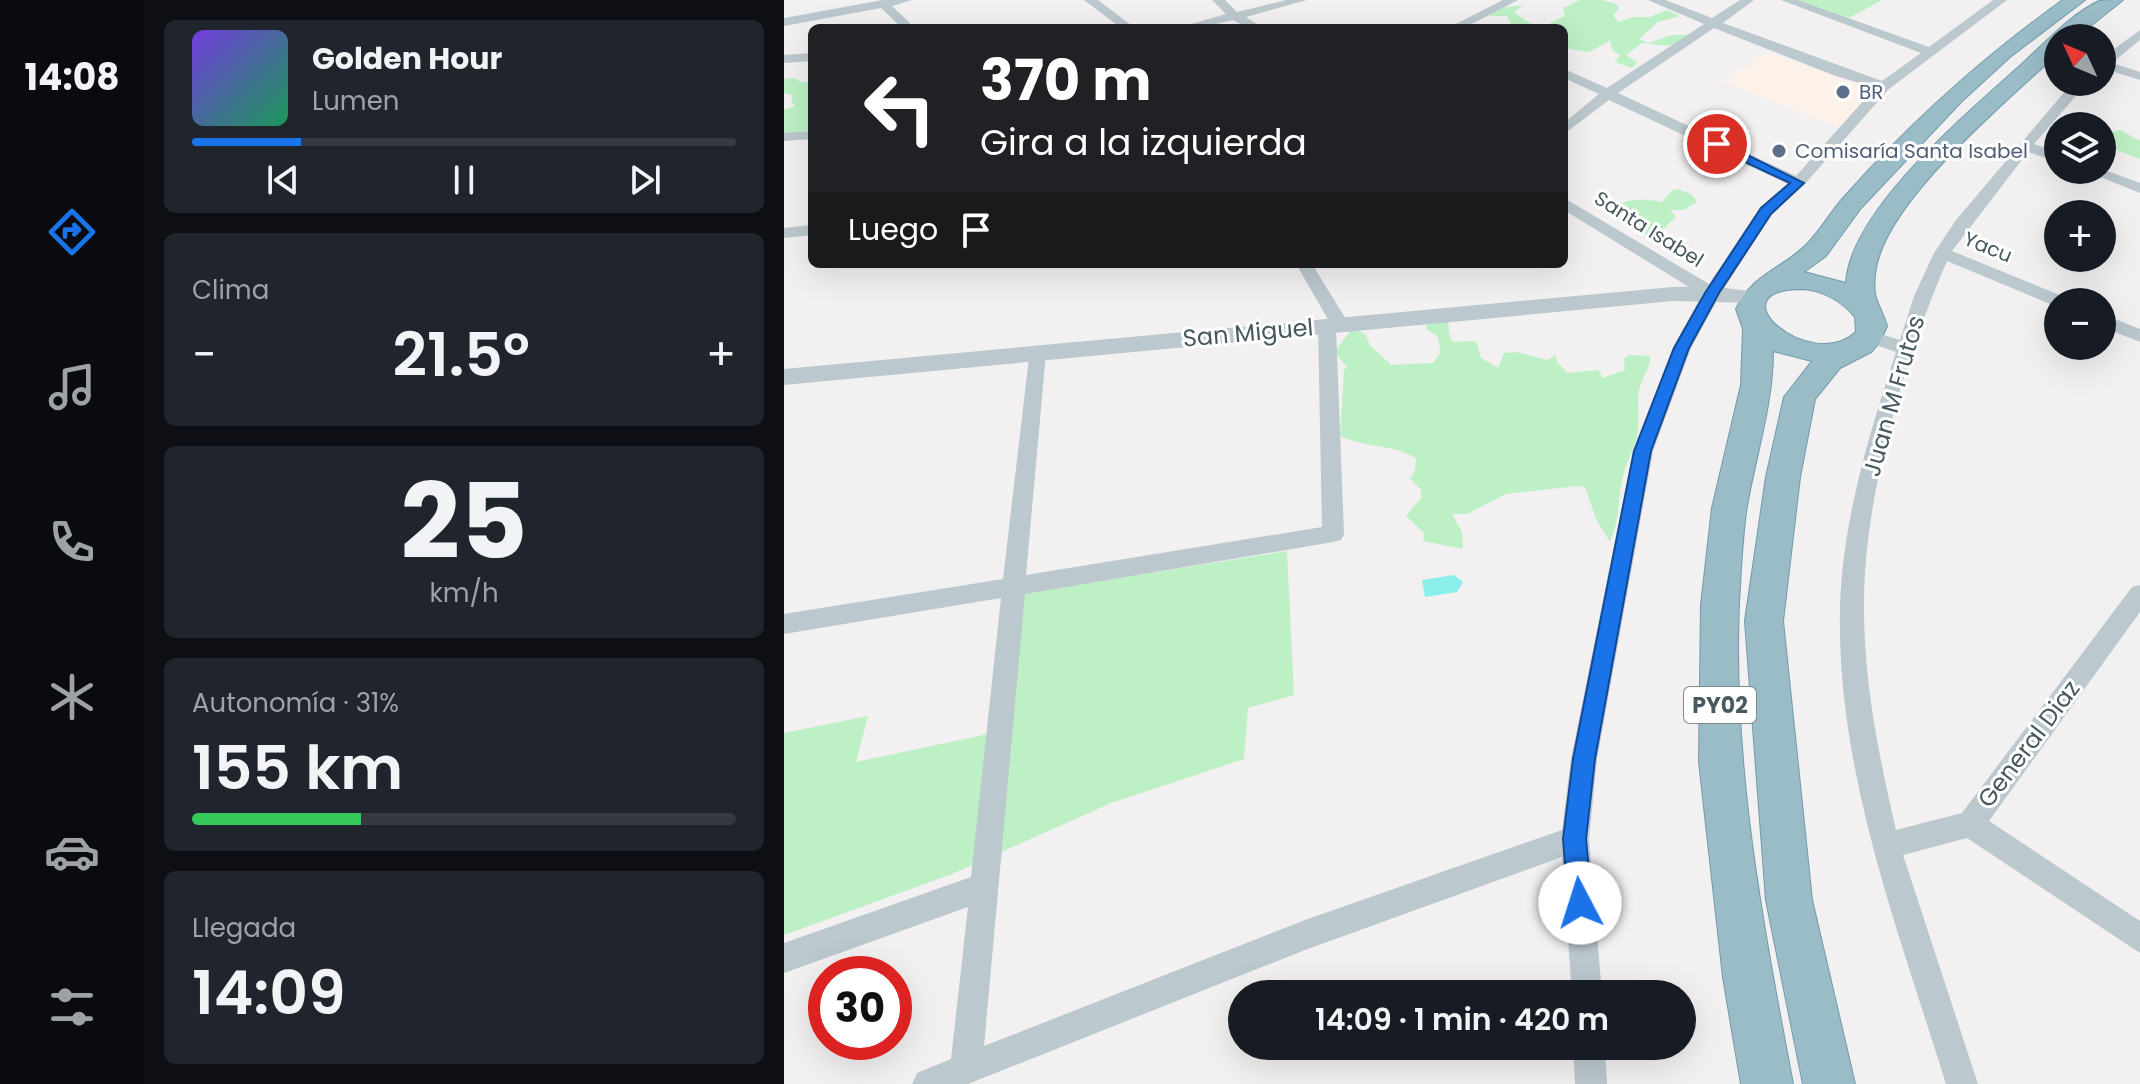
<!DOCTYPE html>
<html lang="es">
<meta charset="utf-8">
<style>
body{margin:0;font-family:Poppins,sans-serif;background:#20242c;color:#f1f3f6;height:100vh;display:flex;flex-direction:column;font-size:30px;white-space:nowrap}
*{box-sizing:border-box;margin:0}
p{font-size:26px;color:#9ea1a6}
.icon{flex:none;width:44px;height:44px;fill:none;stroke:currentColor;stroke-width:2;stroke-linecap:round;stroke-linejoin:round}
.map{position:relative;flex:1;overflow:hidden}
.drawer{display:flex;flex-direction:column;gap:20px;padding:20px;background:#0d0f14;width:640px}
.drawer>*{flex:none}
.top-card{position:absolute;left:24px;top:24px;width:760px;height:244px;border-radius:12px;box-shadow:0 8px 32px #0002;background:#202124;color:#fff;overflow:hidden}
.needle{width:52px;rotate:314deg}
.fabs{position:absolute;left:1260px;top:24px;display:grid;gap:16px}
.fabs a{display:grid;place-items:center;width:72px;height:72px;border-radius:50%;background:#171b24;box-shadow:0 8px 32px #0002;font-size:40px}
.speed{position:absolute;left:24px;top:956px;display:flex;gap:16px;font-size:40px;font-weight:700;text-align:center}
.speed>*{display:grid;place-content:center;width:104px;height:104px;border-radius:50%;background:#171b24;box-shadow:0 8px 32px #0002;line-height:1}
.speed .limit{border:12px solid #d22;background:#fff;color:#111}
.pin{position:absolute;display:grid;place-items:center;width:68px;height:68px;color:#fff;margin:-34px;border:4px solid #fff;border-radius:50%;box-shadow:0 2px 8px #0007}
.me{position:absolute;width:88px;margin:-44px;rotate:355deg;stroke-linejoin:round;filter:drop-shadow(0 0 6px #0008)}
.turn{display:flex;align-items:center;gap:28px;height:168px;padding:0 40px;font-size:36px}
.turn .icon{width:104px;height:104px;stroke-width:2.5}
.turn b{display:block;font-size:56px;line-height:68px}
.then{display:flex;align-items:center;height:76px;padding:0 40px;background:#0003;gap:16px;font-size:30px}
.big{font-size:60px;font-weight:600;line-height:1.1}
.drawer .widget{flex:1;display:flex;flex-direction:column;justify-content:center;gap:12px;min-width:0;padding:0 28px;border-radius:12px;background:#20242c}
.drawer .dial{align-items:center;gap:0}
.dial b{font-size:104px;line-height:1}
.song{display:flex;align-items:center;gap:24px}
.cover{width:96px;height:96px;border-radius:12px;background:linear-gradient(135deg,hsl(260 70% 55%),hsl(150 70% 35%))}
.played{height:8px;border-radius:4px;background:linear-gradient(90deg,#1a73e8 20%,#363941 20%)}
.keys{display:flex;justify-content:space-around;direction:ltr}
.heat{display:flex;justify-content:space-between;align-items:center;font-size:44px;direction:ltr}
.charge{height:12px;border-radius:6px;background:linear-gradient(90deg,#34c759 31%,#363941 0)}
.trip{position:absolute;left:444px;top:980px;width:468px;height:80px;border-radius:40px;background:#171b24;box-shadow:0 8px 32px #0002;font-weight:600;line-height:80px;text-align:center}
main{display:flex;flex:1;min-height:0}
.tab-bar{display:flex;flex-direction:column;width:144px;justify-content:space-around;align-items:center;background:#090b0e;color:#9ea1a6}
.tab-bar .icon{width:56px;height:56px}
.tab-bar .current{color:#1a73e8}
.tab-bar b{font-size:36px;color:#f1f3f6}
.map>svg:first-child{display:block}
.commercial{fill:#fcf2e9}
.green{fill:#bdf0c5}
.water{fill:#8aeeeb}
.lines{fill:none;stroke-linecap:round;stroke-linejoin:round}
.trunk-casing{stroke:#729bab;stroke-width:2}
.minor{fill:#bbc8cd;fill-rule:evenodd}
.tertiary{fill:#bbc8cd;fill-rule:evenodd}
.trunk{fill:#9abcc7;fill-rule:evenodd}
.route{fill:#1a73e8;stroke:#114b97;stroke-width:2}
.service-dot{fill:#5c6f8a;stroke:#fff;stroke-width:3}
.labels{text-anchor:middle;stroke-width:6;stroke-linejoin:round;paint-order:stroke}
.far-service-label{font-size:20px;fill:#4e5e75;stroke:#fff;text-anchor:start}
.far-street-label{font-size:20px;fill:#47585e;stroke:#fff}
.shield{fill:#fff;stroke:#7e8a8e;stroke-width:2}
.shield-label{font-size:22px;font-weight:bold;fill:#47585e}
.street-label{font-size:24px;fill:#47585e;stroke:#fff}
</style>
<main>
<nav class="tab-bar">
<b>14:08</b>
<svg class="icon current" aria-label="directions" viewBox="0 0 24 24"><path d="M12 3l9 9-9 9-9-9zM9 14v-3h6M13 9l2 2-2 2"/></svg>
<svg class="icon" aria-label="music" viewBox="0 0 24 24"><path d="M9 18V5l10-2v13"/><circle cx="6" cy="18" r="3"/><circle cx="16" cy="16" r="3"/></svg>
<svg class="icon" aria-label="phone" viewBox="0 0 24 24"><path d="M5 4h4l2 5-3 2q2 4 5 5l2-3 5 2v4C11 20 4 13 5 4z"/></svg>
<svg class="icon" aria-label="climate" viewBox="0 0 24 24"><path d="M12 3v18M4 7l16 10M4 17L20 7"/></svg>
<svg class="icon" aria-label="car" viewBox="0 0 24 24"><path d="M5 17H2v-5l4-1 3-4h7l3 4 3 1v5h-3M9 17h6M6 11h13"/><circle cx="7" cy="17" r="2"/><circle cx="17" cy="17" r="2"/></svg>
<svg class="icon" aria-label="filters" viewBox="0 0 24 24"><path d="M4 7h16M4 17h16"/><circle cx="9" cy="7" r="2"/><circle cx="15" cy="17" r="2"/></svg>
</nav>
<section class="drawer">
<div class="widget">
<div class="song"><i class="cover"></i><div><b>Golden Hour</b><p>Lumen</p></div></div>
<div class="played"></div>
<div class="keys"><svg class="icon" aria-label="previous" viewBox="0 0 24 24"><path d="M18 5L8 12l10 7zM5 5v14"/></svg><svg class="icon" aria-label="pause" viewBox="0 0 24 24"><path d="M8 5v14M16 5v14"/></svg><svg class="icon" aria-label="next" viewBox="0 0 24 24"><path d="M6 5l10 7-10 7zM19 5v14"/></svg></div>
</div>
<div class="widget"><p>Clima</p>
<div class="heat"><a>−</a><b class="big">21.5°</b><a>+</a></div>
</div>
<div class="widget dial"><b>25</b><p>km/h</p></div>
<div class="widget"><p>Autonomía · 31%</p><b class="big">155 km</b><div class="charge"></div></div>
<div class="widget"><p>Llegada</p><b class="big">14:09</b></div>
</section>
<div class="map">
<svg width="1356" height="1084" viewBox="0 0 1356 1084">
<rect width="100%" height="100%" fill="#f2f0f0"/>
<path class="commercial" d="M 983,52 L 1054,76 L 1108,92 L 1054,127 L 940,82 Z"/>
<path class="green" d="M 796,0 L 818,0 L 832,4 L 835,8 L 829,16 L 835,22 L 849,17 L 866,17 L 883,10 L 896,16 L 874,22 L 855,39 L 865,43 L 888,35 L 907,35 C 890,50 879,45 858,43 L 842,55 L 853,62 L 848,68 L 831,62 L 836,55 L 828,50 L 826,41 L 805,52 L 780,48 L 780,28 L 729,28 L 723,16 L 705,16 L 715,8 L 739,5 L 731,11 L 732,14 L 749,25 L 767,27 L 766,23 L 781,16 L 779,8 Z
M 1014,0 L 1098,0 L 1065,18 Z
M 11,78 L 16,82 L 28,82 L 28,130 L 0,134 L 0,110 L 11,106 L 7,101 L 9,95 L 0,93 L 0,79 Z
M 1336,130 L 1356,141 L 1356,159 L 1332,150 L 1327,139 L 1318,134 Z
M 894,189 L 908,195 L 913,202 L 900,210 L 886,210 L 892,217 C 884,223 881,230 872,234 C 859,239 833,222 825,212 C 842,197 856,198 878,202 L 887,191 Z
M 664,319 L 665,334 L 669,342 L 692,341 L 697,358 L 714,368 L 720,353 L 732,352 L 763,360 L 772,355 L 773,362 L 784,373 L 814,370 L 819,378 L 841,370 L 840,359 L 845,355 L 866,356 C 867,368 858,377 855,390 C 853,403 855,415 854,427 C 854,441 845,456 841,469 C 833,494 837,518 826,542 L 812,519 L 801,487 L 793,486 L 722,494 L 683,514 L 668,514 L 678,532 L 679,549 L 639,541 L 640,533 L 622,516 L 637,498 L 637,490 L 626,478 L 631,471 L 632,458 C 607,444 583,448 556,436 L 560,370 L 563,367 L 550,352 L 569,328 L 581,334 L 586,345 L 607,365 L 649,363 L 657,352 L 653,336 L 642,329 L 642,323 Z
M 503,551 L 510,695 L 464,708 L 460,759 L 327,803 L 168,874 L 0,935 L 0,733 L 84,716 L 72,762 L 204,734 L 221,596 Z"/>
<path class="water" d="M 670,575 L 679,582 L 673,592 L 641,597 L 638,580 Z"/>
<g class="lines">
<g class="trunk-casing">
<path id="trunk" d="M 1279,0 L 1301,0 L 1226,57 L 1177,102 L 1077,208 L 1042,256 L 1020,272 L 1062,283 C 1066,210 1187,110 1239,63 C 1262,42 1286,15 1315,1 C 1321,0 1331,0 1339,0 L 1291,38 L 1274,38 L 1274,53 C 1224,101 1098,203 1091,274 C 1088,301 1096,303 1103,326 L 1096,342 L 1087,352 L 1056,368 L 1031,399 L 1016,477 L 999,621 L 1028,900 L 1071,1084 L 1019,1084 L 982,900 L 961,621 L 982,477 L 1000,397 L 1028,361 L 989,351 C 989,404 972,454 963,506 C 958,537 957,571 955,603 C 948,764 979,926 1009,1084 L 957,1084 L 939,977 L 915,762 L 917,605 L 928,508 L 957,385 L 959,329 L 952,309 C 969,273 997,270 1023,244 C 1037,230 1047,211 1061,196 C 1127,122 1198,58 1279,0 ZM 1019,289 C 1040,291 1058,301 1071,317 L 1072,332 C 1026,375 927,289 1019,289 Z"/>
</g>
<path class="minor" d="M 99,0 L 128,0 L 108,6 L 131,28 L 118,28 L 97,8 L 0,26 L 0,18 Z
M 300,0 L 314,0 L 351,28 L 337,28 Z
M 428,0 L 441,0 L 453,12 L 502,0 L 523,0 L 462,17 L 479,28 L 464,28 L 449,20 L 415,28 L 394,28 L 442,14 Z
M 719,0 L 734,0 L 680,28 L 664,28 Z
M 864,0 L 881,0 L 928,18 L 956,0 L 970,0 L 939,23 L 1098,81 L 1137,53 L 997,0 L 1014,0 L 1145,47 L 1209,0 L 1223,0 L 1105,89 L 1019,186 L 988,214 L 937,293 L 907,348 L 869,451 L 813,759 L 805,839 L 818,994 L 788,994 L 778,857 L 521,950 L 184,1084 L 128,1084 L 133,1073 L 167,1059 L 184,907 L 0,973 L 0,943 L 187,877 L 217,598 L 0,634 L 0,614 L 219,579 L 246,349 L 253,347 L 262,353 L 242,575 L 538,527 L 534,326 L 537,322 L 545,321 L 512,264 L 528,264 L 565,324 L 562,328 L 552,329 L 560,534 L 557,540 L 549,542 L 241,594 L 200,1046 L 521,920 L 778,830 L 787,759 L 849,451 L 889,348 L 918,295 L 780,210 L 780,198 L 925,284 L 976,208 L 1004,184 L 825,100 L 780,134 L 780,123 L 815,94 L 780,78 L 780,69 L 823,88 L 920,24 ZM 930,28 L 1049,75 L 1091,88 L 1012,176 L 834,93 Z
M 1356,30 L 1356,40 L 1328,63 L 1356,72 L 1356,80 L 1318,68 L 1318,58 Z
M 28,53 L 28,61 L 0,63 L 0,55 Z
M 1289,82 L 1304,82 L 1250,144 L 1274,153 L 1274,162 L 1244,152 L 1168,251 L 1283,298 L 1286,302 L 1274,302 L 1274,307 L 1271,306 L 1163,261 C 1120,360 1079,499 1080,608 C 1080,684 1095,756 1112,830 L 1178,813 L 1348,587 L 1356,585 L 1356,612 L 1205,821 L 1356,921 L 1356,953 L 1183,838 L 1119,855 L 1194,1084 L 1162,1084 C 1114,929 1052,771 1056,606 C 1059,519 1085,434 1112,352 L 1078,340 L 1075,336 L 1084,330 L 1116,340 L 1130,296 L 1150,253 L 1172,220 Z
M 28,131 L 28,139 L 0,141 L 0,133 Z
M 1318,169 L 1356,183 L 1356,193 L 1299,170 Z
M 28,225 L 28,235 L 0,238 L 0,228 Z
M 1318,314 L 1356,329 L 1356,342 L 1318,327 Z
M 789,1046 L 821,1046 L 823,1084 L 791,1084 Z"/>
<path class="tertiary" d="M 928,286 L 978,293 L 981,298 L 978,303 L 889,301 L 0,385 L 0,369 L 889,287 Z"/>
<use href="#trunk" class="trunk"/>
</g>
<path class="route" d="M 929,142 L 937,142 L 1020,183 L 987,214 L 935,293 L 905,348 L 867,451 L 811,759 L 802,839 L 808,903 L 804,911 L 796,915 L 787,911 L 784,903 L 779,839 L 789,759 L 850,451 L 890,348 L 921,293 L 977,208 L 1006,183 L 929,147 Z"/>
<g class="service-dot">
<circle cx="1059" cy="92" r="8"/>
<circle cx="995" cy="151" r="8"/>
</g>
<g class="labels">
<g class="far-service-label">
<text x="1075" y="99">BR</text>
<text x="1011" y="158">Comisaría Santa Isabel</text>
</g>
<g class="far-street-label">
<text transform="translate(865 229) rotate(32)" y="7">Santa Isabel</text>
<text transform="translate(1204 247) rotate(22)" y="7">Yacu</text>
</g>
<rect class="shield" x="900" y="687" width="72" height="36" rx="6"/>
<g class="shield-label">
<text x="936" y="713">PY02</text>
</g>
<g class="street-label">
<text transform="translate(464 333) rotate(-5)" y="8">San Miguel</text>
<text transform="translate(1110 396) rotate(-74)" y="8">Juan M Frutos</text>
<text transform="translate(1245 744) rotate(-53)" y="8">General Diaz</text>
</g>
</g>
</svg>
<div class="fabs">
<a><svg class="needle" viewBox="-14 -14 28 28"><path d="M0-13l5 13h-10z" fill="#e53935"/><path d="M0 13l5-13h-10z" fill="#9ea1a6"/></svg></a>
<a><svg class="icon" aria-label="layers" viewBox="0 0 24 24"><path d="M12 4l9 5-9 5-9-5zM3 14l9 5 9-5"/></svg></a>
<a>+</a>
<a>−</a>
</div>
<div class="speed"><div class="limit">30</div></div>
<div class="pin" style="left:933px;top:144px;background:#d93025"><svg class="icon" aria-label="arrive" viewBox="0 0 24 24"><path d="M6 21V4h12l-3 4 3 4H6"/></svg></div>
<svg class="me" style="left:796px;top:903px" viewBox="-20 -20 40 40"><circle r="19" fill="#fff"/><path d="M0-13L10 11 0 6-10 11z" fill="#1a73e8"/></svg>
<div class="trip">14:09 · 1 min · 420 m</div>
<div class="top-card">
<div class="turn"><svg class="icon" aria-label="left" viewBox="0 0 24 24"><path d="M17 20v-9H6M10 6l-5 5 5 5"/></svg><div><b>370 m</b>Gira a la izquierda</div></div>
<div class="then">Luego<svg class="icon" aria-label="arrive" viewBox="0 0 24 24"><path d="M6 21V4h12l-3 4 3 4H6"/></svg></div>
</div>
</div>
</main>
